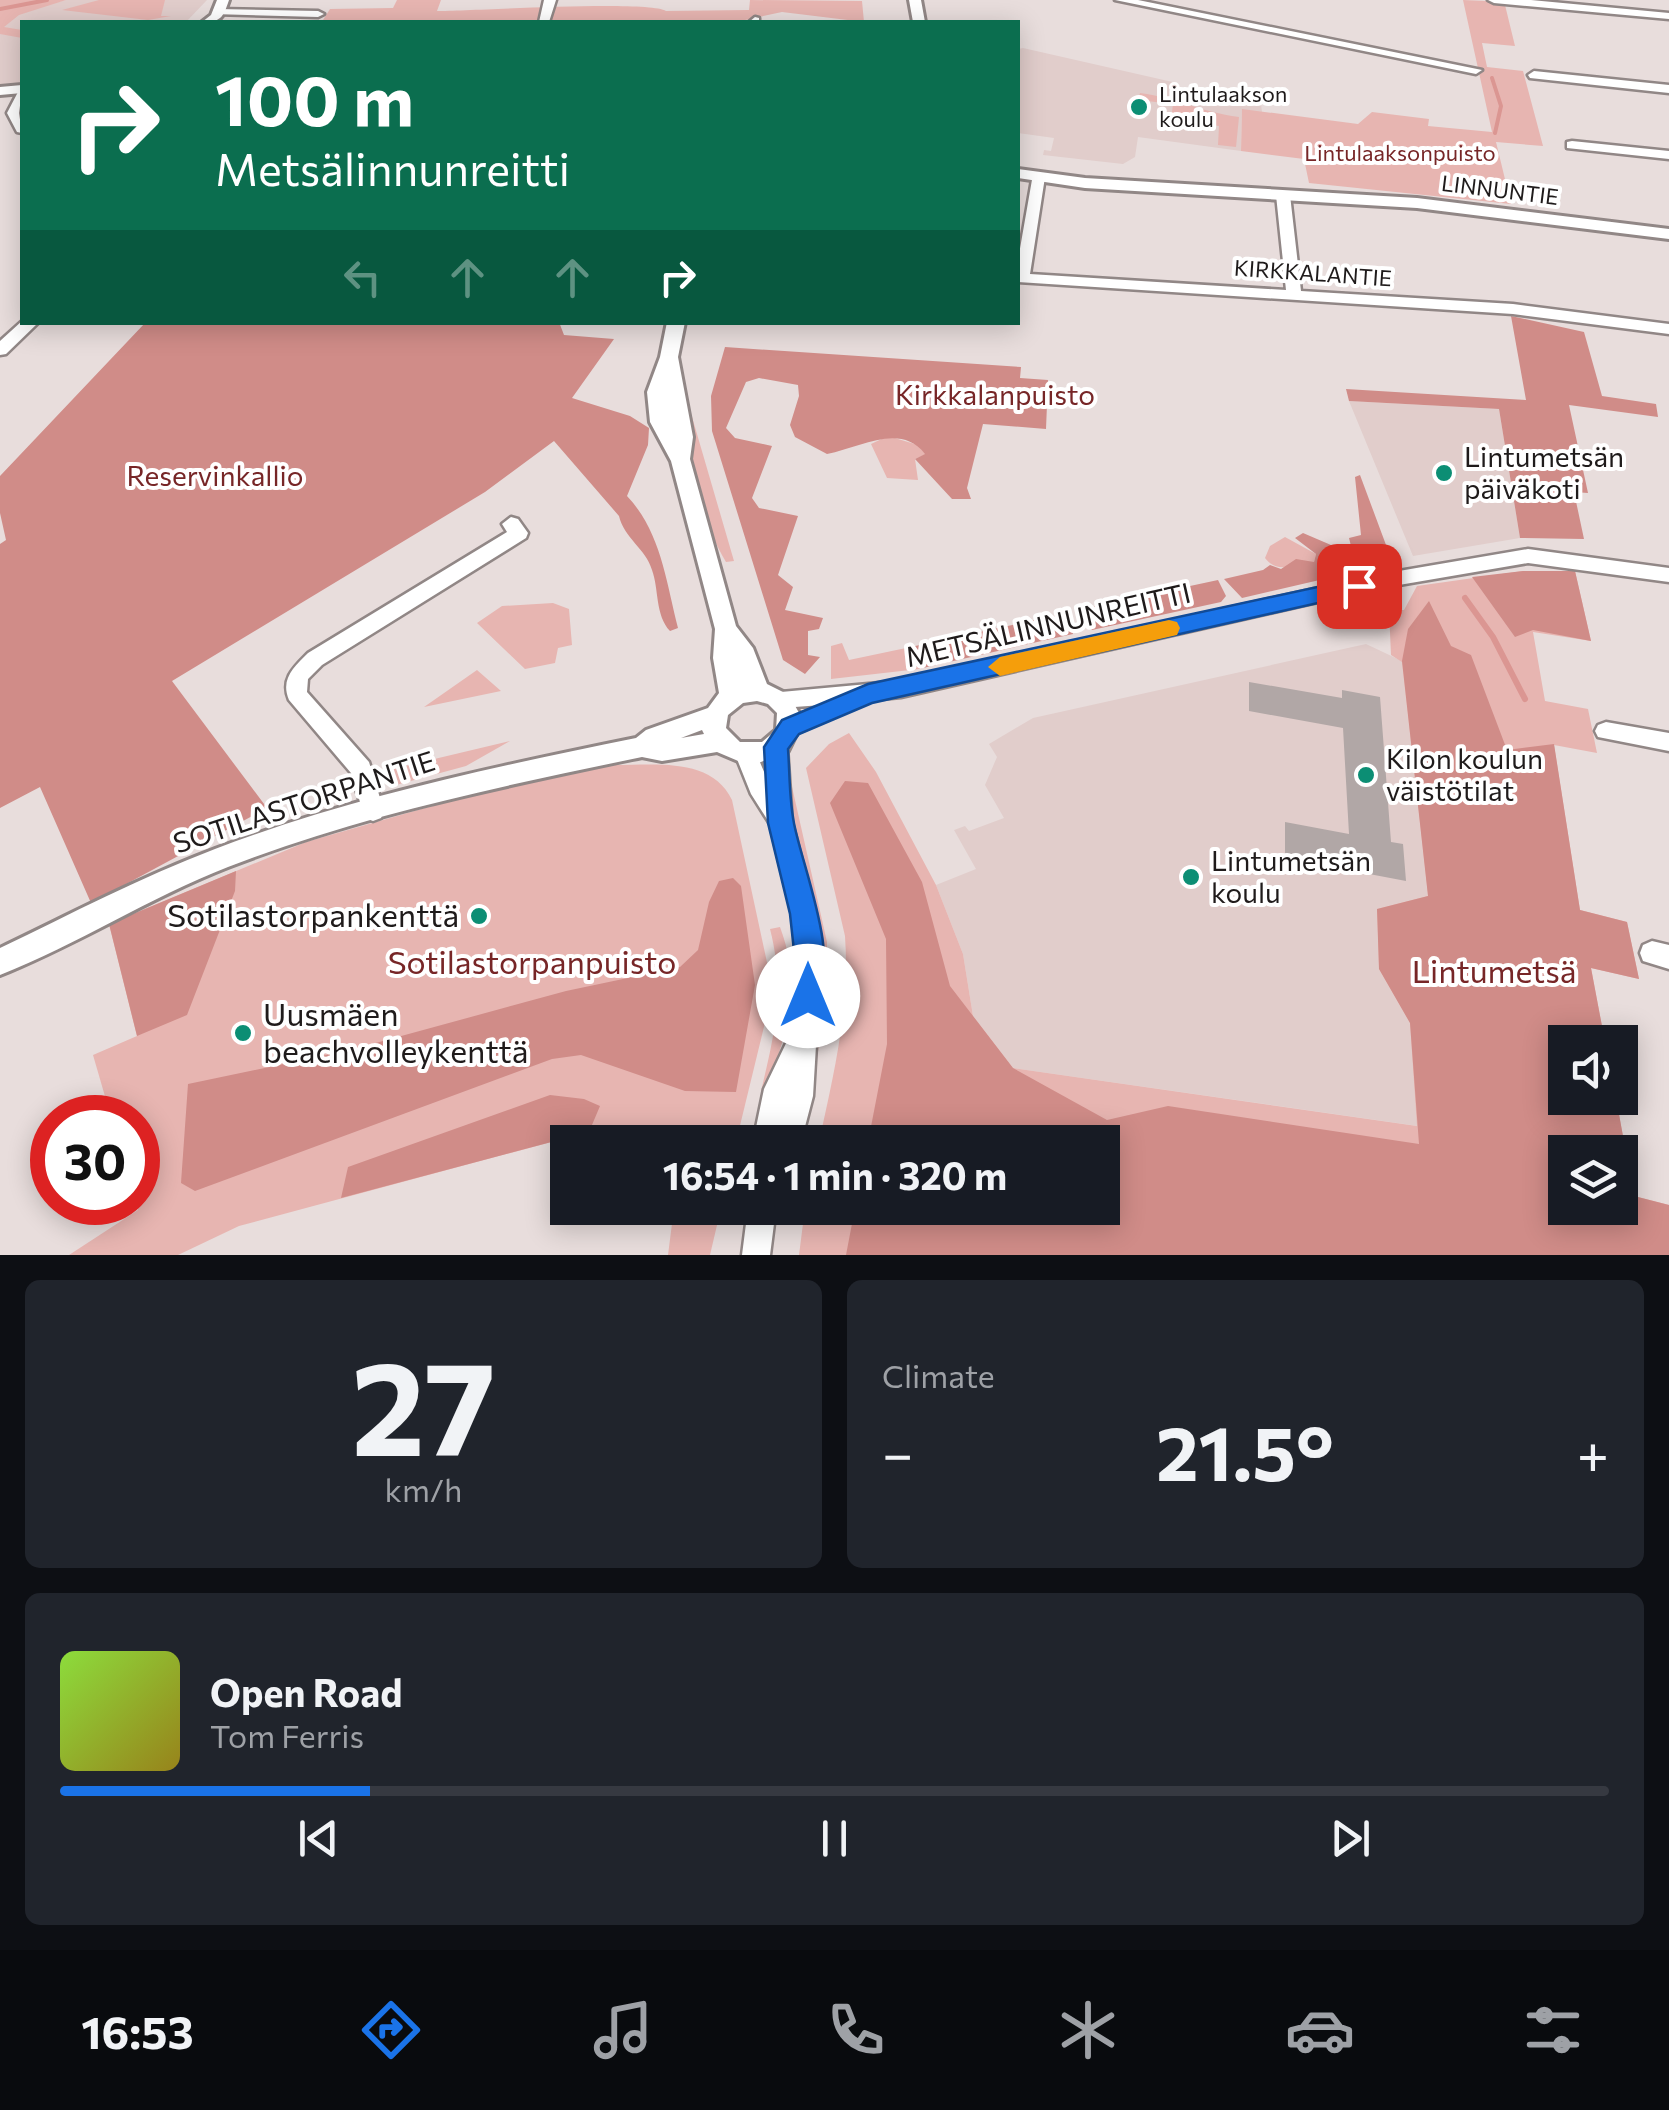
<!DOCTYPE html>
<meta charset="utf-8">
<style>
body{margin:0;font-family:Commissioner,sans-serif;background:#20242c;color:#f1f3f6;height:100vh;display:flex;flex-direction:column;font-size:38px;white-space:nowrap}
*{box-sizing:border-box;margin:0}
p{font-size:32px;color:#9ea1a6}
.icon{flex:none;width:55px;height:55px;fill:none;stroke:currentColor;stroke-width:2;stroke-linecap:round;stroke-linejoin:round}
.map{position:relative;height:1255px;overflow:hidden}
.side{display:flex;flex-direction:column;gap:25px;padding:25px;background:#0d0f14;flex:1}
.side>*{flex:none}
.hud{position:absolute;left:20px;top:20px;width:1000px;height:305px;border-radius:0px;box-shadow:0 5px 25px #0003;background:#0b6e4f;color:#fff;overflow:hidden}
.buttons{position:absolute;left:1548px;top:1025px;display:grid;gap:20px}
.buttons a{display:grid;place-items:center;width:90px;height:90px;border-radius:0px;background:#171b24;box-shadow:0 5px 25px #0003;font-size:50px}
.speed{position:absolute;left:30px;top:1095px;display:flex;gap:20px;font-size:50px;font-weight:700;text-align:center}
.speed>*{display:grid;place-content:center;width:130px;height:130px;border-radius:50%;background:#171b24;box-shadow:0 5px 25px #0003;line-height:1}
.speed .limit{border:15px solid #d22;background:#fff;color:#111}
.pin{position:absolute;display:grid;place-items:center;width:85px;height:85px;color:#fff;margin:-42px;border-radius:20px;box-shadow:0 5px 15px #0006}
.me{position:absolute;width:110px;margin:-55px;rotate:0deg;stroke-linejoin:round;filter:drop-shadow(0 0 8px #0008)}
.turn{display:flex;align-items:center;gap:35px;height:210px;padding:0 30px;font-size:45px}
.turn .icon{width:130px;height:130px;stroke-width:2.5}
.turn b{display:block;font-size:70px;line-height:85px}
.lanes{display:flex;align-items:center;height:95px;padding:0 30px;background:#0003;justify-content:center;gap:50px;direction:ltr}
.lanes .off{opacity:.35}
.big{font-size:75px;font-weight:700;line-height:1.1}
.side .widget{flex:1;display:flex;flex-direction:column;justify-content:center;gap:15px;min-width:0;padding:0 35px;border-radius:15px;background:#20242c}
.side .dial{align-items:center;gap:0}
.dial b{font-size:130px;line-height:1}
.song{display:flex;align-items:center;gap:30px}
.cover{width:120px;height:120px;border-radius:15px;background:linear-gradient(135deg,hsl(90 70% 55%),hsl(50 70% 35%))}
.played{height:10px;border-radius:5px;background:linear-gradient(90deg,#1a73e8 20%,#363941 20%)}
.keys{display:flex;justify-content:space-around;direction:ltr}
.heat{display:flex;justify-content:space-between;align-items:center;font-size:55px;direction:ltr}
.side .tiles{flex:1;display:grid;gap:25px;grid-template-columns:1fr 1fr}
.widget:last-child{grid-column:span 2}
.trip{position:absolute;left:550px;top:1125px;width:570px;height:100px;border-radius:0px;background:#171b24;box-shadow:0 5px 25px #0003;font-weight:700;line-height:100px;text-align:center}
.dock{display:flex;height:160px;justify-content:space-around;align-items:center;background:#090b0e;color:#9ea1a6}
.dock .icon{width:70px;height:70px}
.dock .current{color:#1a73e8}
.dock b{font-size:45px;color:#f1f3f6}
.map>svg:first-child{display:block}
.built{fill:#e1cdcb}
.green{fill:#e7b5b1;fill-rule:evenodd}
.forest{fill:#d08c88;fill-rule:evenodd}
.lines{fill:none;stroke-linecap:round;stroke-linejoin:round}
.stream-far1{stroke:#db9692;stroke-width:4}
.stream{stroke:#db9692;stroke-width:6}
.building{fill:#b1a7a6}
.minor-casing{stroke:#918786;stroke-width:5}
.tertiary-casing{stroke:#918786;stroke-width:6}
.minor{fill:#fff;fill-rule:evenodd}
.tertiary{fill:#fff;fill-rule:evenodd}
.route{fill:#1a73e8;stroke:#114b97;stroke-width:2.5}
.slow{fill:#f59e0b}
.poi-dot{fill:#0c8e74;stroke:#fff;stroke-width:4}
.labels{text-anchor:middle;stroke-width:8;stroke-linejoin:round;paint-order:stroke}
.far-poi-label{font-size:22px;fill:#1f1b1b;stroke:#fff;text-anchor:start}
.far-park-label{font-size:22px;fill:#772627;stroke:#fff}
.far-street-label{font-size:22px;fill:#1f1b1b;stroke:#fff}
.park-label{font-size:28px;fill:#772627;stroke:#fff}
.poi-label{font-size:28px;fill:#1f1b1b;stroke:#fff;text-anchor:start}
.street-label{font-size:28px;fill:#1f1b1b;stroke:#fff}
.near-poi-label{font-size:32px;fill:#1f1b1b;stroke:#fff;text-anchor:end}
.near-park-label{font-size:32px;fill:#772627;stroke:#fff}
</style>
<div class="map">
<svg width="1669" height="1255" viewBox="0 0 1669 1255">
<rect width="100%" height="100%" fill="#e8dddc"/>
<path class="built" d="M 66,0 L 207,0 L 186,22 L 22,22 L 22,83 L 0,85 L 0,16 Z
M 1023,48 L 1177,83 L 1177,92 L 1261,104 L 1262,112 L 1242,110 L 1241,151 L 1138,137 L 1135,157 L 1123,164 L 1043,155 L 1044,150 L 1051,151 L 1054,138 L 1018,133 L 1018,49 Z
M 1349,401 L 1499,409 L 1520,538 L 1413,556 Z
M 1366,644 L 1402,661 L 1428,897 L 1377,909 L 1379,969 L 1410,1023 L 1418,1126 L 1013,1068 L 973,1016 L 963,954 L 936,885 L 976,869 L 954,830 L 965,826 L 969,831 L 1004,818 L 985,785 L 997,757 L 989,744 L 1033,718 Z"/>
<path class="green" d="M 0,0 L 66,0 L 19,15 L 4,27 L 22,30 L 22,38 L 0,34 Z
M 99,0 L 165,0 L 161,16 L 171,16 L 148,20 L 62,10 Z
M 397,0 L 441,0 L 437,11 C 473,11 647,0 666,11 L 749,10 L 750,0 L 862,1 L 864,22 L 782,12 L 736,22 L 323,20 L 330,9 L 393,8 Z
M 1463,0 L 1558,4 L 1561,9 L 1505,5 L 1515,46 L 1482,43 L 1487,67 L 1523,71 L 1543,146 L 1496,142 L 1511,204 L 1309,183 L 1304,159 L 1241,151 L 1242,109 L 1358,124 L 1372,112 L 1429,119 L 1428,126 L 1492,132 Z
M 1140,93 C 1178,98 1200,112 1239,117 L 1236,147 L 1218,145 L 1219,126 L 1171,120 L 1173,104 L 1138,100 Z
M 690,410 L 734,561 L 726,562 C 699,516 690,464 684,411 Z
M 888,436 L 918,445 L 926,454 L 915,459 L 918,480 L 887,478 L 871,444 Z
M 1285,537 L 1316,554 L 1314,562 C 1295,562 1279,576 1265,558 L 1270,546 Z
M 1523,571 L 1575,571 L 1591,641 L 1533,632 L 1545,701 L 1588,709 L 1597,753 L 1554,745 L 1580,910 L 1627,922 L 1639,979 L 1591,968 L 1605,1042 L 1565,1042 L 1565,1098 L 1616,1098 L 1634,1196 L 1669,1205 L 1669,1255 L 799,1255 L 805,1208 L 1102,1208 L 1102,1142 L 819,1142 C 834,1073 850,1007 845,936 L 806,768 L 829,744 L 849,733 L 876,772 L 936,885 L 963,954 L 973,1016 L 1013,1068 L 1417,1126 L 1410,1023 L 1379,969 L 1377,909 L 1428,896 L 1402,662 L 1391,655 L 1389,610 L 1404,610 L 1417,586 ZM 1565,1152 L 1620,1152 L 1620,1208 L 1565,1208 Z
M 553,603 L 569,609 L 572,645 L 558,648 L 555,663 L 525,669 L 477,623 L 502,606 Z
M 842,643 L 849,660 L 906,648 L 919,669 L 831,679 L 831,646 Z
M 477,670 L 501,691 L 424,707 Z
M 510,741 L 466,766 L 396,785 L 389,786 L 384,771 Z
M 615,765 C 655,765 712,757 732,800 L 768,967 L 771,998 L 736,1142 L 650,1142 L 607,1127 L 239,1226 L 178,1255 L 69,1255 L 138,1210 L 138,1118 L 111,1117 L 93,1055 L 137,1036 L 109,924 L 306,842 L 502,786 Z
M 790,778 L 827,942 L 827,1000 L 809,1103 L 814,1026 L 783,780 Z
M 780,927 C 804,992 786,1030 766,1093 L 761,1091 C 775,1034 785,987 770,929 Z
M 674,1208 L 721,1208 L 710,1255 L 668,1255 Z"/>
<path class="forest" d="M 1511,316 L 1584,332 L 1602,396 L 1656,404 L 1658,417 L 1569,405 L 1588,493 L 1574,492 L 1584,539 L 1520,538 L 1499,409 L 1349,401 L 1346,389 L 1526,400 Z
M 559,322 L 564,335 L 614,339 L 572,398 L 630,416 L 649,428 L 648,445 L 627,496 C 661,532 666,581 678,628 L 670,631 C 655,615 659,589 652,570 C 646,549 624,538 619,516 L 554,441 L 485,492 L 172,681 L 267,808 L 91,903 L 40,787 L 0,808 L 0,544 L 6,540 L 0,513 L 0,476 L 145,323 Z
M 725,347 L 1021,367 L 1020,378 L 1048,380 L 1046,429 L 983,424 L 967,488 L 971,499 L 952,499 L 915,459 L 925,454 C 900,422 860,448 827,454 L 795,437 L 790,425 L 799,396 L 798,385 L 759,378 L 746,382 L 726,428 L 735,438 L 772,446 L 752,498 L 759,508 L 798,516 L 778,575 L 793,587 L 785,610 L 823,618 L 819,629 L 808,631 L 808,655 L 820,657 L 805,674 L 783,660 L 712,431 L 711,396 Z
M 1360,475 L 1389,553 L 1378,556 L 1351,546 L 1349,538 L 1361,535 L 1355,477 Z
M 1303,533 L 1380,566 L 1242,598 L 1224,579 L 1263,570 L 1270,565 L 1281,569 L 1296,559 L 1314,562 L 1316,554 L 1295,538 Z
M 1523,571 L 1575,571 L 1591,641 L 1533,630 L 1515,637 L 1472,577 Z
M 1218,580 L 1226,596 L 1221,602 L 1092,630 L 1078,610 Z
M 1429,601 L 1451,646 L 1471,655 L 1507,750 L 1554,744 L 1580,910 L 1627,922 L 1639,979 L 1591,968 L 1605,1042 L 1565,1042 L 1565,1098 L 1616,1098 L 1634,1196 L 1669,1205 L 1669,1255 L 846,1255 L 855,1208 L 1102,1208 L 1102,1142 L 868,1142 L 887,1044 L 886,939 L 830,803 L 845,781 L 868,783 L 922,882 L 950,986 L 1013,1068 L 1107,1120 L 1168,1106 L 1419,1144 L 1410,1023 L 1379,969 L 1377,909 L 1428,896 L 1402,661 L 1408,629 ZM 1565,1152 L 1620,1152 L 1620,1208 L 1565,1208 Z
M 1067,613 L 1073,634 L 940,664 L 919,669 L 906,648 Z
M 236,871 L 235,891 L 187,1015 L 137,1036 L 109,924 Z
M 733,878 L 741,886 L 755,985 L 736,1092 L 685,1091 L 581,1055 L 552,1059 L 195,1191 L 181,1183 L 188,1084 L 350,1050 L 566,991 L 680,967 L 698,950 L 709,902 L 719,881 Z
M 550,1095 L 584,1099 L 600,1106 L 589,1132 L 341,1198 L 348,1167 Z"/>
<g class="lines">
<path class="stream-far1" d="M 0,9 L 47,0
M 1492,78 L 1501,106 L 1495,133"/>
<path class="stream" d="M 1465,598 L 1493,637 L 1525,699"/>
</g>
<path class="building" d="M 1249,682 L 1342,698 L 1342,690 L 1380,697 L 1391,842 L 1403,844 L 1406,881 L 1285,858 L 1285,822 L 1349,834 L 1343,728 L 1249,711 Z"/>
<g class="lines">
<g class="minor-casing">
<path id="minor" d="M 544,0 L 556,0 L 549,22 L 539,22 Z
M 1115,0 L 1138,0 L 1482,70 L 1476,74 Z
M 1488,0 L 1531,0 L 1669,13 L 1669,19 L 1494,3 Z
M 217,9 L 318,11 L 324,14 L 318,17 L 213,14 L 213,10 Z
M 755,17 L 759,18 L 759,22 L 749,22 Z
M 1534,71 L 1669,85 L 1669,93 L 1530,78 L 1528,75 Z
M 22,91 L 19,113 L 22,133 L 17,132 L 7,113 L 18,92 Z
M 1572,141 L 1669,151 L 1669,159 L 1567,148 L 1567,142 Z
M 1033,174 L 1045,177 L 1030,274 L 1286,290 L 1276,195 L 1283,191 L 1290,195 L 1301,291 L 1513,304 L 1669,324 L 1669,334 L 1513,314 L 1018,282 L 1018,260 Z
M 22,321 L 39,322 L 6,354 L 0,355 L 0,341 Z
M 511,517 L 518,519 L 528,533 L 526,538 L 322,665 L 308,679 L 307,692 L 369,762 L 384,811 L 381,818 L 373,821 L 365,818 L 351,773 L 289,700 C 280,679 294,667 308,653 L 507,532 L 502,524 Z
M 1528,549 L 1669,568 L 1669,582 L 1528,563 L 1399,585 L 1391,595 L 1384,597 L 1374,590 L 1386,574 L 1393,572 Z
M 1359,579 L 1366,581 L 1369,586 L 1366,591 L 901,697 L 871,700 L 791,736 L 783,733 L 780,727 L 783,721 L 822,705 L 781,708 L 774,706 L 770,700 L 774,694 L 781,692 L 901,681 Z
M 1606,722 L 1669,733 L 1669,751 L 1598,737 L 1595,731 L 1598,725 Z
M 776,738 L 784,741 L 787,747 L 792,823 L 816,914 L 821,960 L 813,1096 L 801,1142 L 753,1142 L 764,1089 L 791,1033 L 797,960 L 792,914 L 770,824 L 751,794 L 735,754 L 738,748 L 746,745 L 754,748 L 767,779 L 765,747 L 768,741 Z
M 1652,941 L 1669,945 L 1669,969 L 1643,961 L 1640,953 L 1643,945 Z
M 748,1208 L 776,1208 L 770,1255 L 742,1255 Z"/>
</g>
<g class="tertiary-casing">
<path id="tertiary" d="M 217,0 L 229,0 C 223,18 221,22 202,22 L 211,15 Z
M 909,0 L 921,0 L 925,22 L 913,22 Z
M 22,85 L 22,93 L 0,95 L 0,87 Z
M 1018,169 L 1085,178 L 1417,198 L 1669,229 L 1669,239 L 1417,208 L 1085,188 L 1018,178 Z
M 667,322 L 685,322 L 678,357 L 693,437 L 690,459 L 736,626 L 753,648 L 767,684 L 789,695 L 803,720 L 788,751 L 756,764 L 743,763 L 717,752 L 662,761 L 642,757 C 503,786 361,815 228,867 C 149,898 78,944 0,975 L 0,948 C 71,914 141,877 215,849 C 351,797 494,767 636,738 L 646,730 L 708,708 L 719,693 L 713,658 L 715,629 L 671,461 L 650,422 L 647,392 L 660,357 ZM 757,701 L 768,704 L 777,713 L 776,730 L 762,742 L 740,742 L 726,728 L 728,715 L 743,703 ZM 702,730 L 704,734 L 681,738 Z"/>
</g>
<use href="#minor" class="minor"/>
<use href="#tertiary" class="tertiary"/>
</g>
<path class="route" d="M 1359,578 L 1370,586 L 1367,592 L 872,703 L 799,734 L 788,749 C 790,775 789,803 795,828 C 806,877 839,957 818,1006 L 808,1010 L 798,1006 L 794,996 L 795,960 L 790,914 L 768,823 L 764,747 L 782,720 L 868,684 Z"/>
<path class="slow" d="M 1169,620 L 1177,622 L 1180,628 L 1177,635 L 1000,676 L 988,667 L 1000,657 Z"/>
<g class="poi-dot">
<circle cx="1139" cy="107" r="10"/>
<circle cx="1444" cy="473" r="10"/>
<circle cx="1366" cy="775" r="10"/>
<circle cx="1191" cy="877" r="10"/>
<circle cx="479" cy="916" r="10"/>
<circle cx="243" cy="1033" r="10"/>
</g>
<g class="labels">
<g class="far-poi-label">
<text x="1159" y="102">Lintulaakson<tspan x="1159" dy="25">koulu</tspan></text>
</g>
<g class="far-park-label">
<text x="1400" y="161">Lintulaaksonpuisto</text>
</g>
<g class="far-street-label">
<text transform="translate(1500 190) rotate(7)" y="8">LINNUNTIE</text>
<text transform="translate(1313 273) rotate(4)" y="8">KIRKKALANTIE</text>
</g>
<g class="park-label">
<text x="995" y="405">Kirkkalanpuisto</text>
<text x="215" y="486">Reservinkallio</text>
</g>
<g class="poi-label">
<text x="1464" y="467">Lintumetsän<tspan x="1464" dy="32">päiväkoti</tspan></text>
<text x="1386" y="769">Kilon koulun<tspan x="1386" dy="32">väistötilat</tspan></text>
<text x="1211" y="871">Lintumetsän<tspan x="1211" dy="32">koulu</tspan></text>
</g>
<g class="street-label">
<text transform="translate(1048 625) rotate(-13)" y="10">METSÄLINNUNREITTI</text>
<text transform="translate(304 802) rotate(-18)" y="10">SOTILASTORPANTIE</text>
</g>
<g class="near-poi-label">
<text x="459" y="927">Sotilastorpankenttä</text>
<text x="263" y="1026" text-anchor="start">Uusmäen<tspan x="263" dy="37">beachvolleykenttä</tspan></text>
</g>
<g class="near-park-label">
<text x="532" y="974">Sotilastorpanpuisto</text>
<text x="1494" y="983">Lintumetsä</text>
</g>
</g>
</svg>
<div class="buttons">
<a><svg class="icon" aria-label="sound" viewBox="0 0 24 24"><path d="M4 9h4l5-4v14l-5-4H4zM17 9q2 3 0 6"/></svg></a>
<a><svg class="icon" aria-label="layers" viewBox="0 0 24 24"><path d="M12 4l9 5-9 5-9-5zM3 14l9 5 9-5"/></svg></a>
</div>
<div class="speed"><div class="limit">30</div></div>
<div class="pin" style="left:1359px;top:586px;background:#d93025"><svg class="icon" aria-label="arrive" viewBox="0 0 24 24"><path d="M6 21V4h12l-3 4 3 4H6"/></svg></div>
<svg class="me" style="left:808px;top:996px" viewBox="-20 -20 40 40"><circle r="19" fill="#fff"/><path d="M0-13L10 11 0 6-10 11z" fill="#1a73e8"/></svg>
<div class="trip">16:54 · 1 min · 320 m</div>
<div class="hud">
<div class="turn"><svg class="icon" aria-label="right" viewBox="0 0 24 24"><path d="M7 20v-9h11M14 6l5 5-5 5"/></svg><div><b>100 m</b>Metsälinnunreitti</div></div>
<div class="lanes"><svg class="icon off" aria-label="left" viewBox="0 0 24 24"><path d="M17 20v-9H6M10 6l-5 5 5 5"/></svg><svg class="icon off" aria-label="ahead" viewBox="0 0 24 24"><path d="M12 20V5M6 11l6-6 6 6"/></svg><svg class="icon off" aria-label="ahead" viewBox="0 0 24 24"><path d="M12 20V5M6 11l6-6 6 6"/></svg><svg class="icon" aria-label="right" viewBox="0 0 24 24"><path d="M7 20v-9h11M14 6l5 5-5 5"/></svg></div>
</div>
</div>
<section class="side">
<div class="tiles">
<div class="widget dial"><b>27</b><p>km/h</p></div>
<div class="widget"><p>Climate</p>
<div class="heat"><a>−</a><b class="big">21.5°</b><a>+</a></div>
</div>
<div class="widget">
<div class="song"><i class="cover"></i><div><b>Open Road</b><p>Tom Ferris</p></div></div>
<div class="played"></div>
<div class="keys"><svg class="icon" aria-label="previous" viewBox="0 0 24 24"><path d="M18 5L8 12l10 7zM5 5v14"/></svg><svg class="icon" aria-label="pause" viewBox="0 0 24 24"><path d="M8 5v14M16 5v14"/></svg><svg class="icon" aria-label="next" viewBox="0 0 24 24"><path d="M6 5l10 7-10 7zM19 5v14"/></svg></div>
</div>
</div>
</section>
<nav class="dock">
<b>16:53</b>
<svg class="icon current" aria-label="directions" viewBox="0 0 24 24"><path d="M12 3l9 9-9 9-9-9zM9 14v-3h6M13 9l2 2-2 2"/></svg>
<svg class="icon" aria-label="music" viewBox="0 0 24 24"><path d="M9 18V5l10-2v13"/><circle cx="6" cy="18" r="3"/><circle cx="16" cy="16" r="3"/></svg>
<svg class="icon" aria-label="phone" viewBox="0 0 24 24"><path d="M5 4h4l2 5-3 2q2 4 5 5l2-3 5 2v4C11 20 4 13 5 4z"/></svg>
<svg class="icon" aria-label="climate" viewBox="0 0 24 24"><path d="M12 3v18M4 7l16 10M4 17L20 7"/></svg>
<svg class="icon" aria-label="car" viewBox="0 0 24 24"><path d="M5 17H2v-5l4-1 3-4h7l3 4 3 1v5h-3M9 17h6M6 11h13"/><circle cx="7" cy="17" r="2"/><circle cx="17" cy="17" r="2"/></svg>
<svg class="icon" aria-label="filters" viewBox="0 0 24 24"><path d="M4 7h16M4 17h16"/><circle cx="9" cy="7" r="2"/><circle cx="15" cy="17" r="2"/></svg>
</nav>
